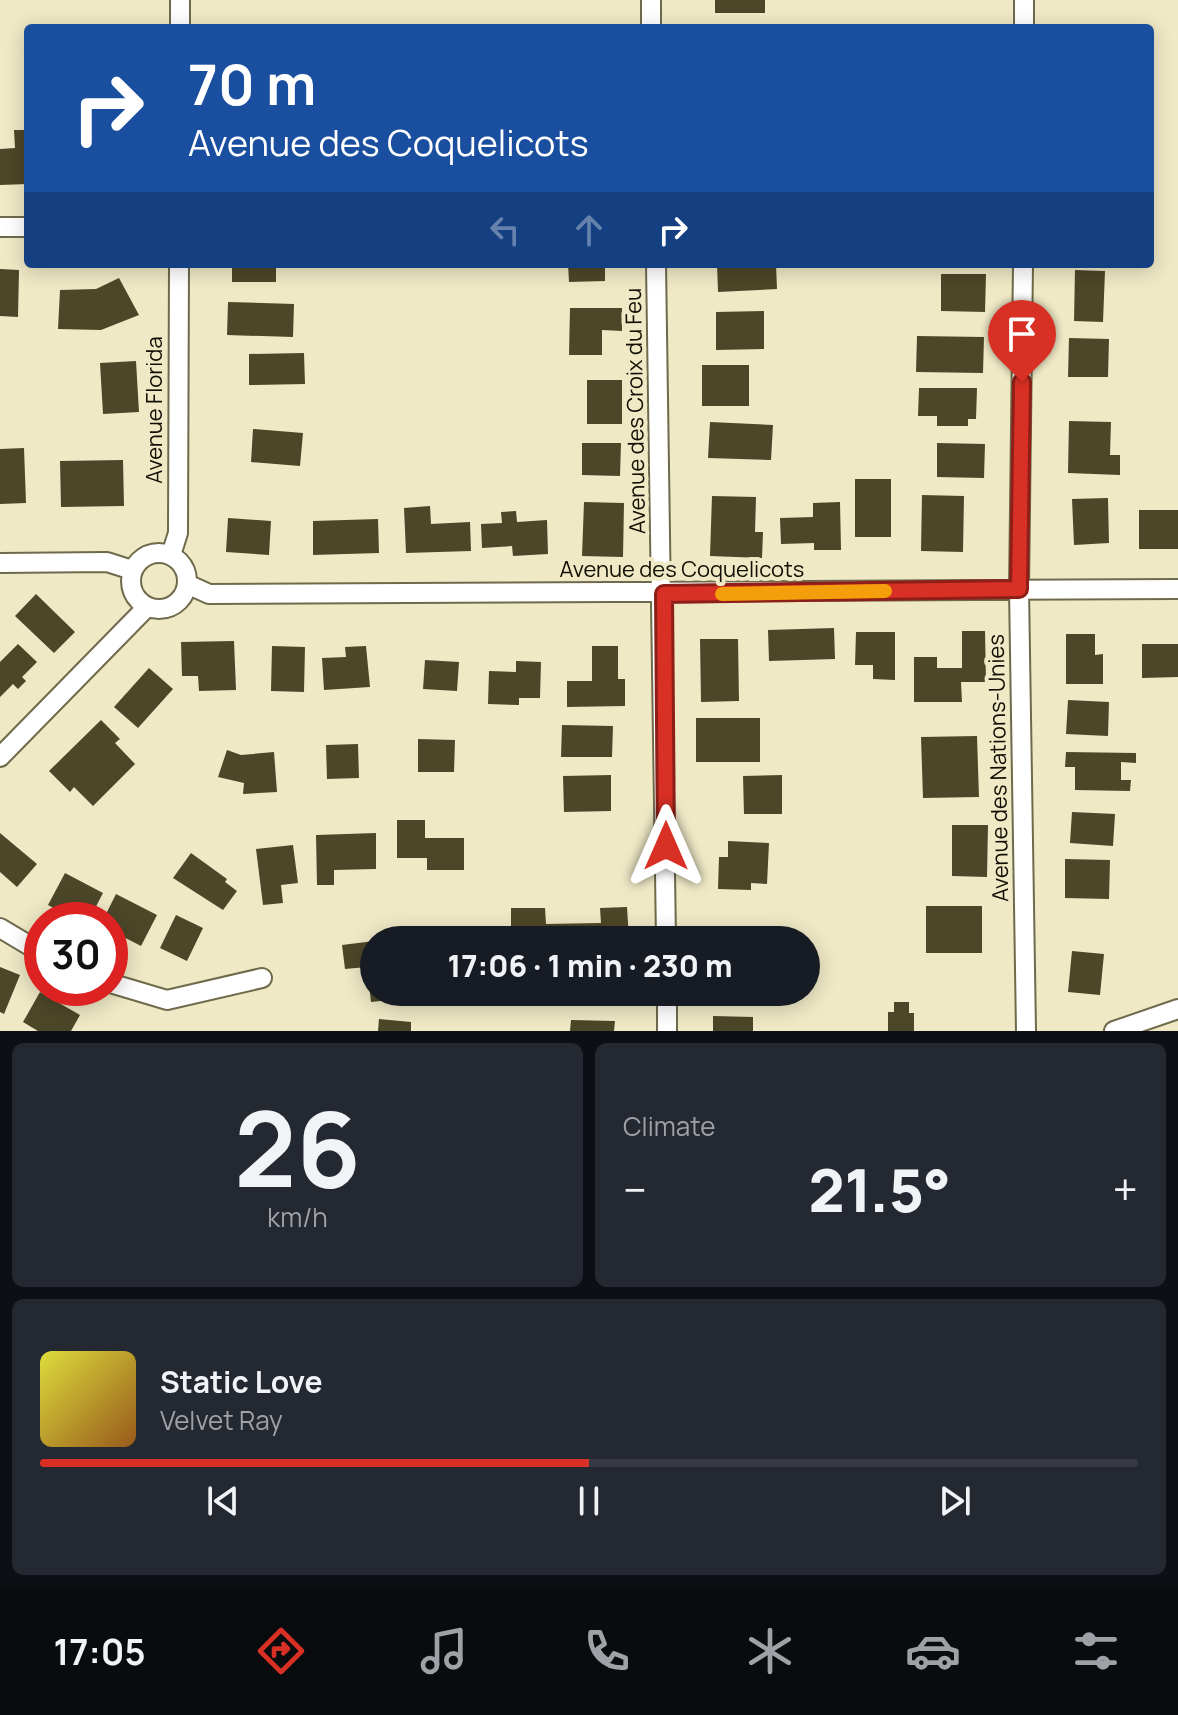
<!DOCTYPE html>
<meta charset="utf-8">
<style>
body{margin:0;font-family:Manrope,sans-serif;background:#242831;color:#f1f3f6;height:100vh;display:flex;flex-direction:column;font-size:30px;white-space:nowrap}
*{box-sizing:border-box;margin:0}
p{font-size:26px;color:#9ea1a6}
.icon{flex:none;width:44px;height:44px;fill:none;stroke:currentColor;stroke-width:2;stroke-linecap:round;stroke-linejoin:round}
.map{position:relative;height:1031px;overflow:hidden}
.panel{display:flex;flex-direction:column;gap:12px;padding:12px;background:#0d0f14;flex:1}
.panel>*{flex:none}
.guide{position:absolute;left:24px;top:24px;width:1130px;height:244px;border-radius:8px;box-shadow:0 4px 20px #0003;background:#1a4fa0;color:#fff;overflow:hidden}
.speed{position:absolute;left:24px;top:902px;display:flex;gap:16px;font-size:40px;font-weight:700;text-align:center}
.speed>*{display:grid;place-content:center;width:104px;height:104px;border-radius:50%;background:#171b24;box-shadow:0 4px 20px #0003;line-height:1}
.speed .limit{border:12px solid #d22;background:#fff;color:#111}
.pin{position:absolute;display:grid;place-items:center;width:68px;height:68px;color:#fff;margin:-82px -34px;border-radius:50% 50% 50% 0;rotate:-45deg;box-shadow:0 0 8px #0007}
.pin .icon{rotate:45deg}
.me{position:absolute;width:88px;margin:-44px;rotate:0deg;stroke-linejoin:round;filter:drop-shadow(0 0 6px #0008)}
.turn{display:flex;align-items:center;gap:28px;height:168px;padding:0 32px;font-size:36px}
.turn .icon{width:104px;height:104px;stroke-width:2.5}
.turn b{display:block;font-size:56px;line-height:68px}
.lanes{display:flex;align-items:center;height:76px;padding:0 32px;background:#0003;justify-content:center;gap:40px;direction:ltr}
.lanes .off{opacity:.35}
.big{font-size:60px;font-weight:800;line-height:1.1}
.panel .card{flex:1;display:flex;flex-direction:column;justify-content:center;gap:12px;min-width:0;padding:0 28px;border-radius:12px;background:#242831}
.panel .dial{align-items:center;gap:0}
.dial b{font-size:104px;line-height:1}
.song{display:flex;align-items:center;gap:24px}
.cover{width:96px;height:96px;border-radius:12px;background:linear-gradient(135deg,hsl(60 70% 55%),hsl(30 70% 35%))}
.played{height:8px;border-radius:4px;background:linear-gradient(90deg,#d93025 50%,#363941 50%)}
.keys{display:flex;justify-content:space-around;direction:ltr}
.heat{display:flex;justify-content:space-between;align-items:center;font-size:44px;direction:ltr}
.panel .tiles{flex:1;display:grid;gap:12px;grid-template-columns:1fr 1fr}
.card:last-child{grid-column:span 2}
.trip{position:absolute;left:360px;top:926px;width:460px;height:80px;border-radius:40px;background:#171b24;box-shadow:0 4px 20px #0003;font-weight:800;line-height:80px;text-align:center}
.tabs{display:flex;height:128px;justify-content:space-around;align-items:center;background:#090b0e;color:#9ea1a6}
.tabs .icon{width:56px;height:56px}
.tabs .on{color:#d93025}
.tabs b{font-size:36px;color:#f1f3f6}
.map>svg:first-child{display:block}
.building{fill:#4d4729}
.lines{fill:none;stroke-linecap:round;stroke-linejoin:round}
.street-casing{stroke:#6f6a4b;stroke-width:22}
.street{stroke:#fff;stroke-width:18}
.route-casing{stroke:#8d1f18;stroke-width:20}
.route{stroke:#d93025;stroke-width:14}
.slow{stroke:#f59e0b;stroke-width:14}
.labels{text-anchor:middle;stroke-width:8;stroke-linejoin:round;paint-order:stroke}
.street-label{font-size:22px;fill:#121004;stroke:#efe9c6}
</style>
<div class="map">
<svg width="1178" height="1031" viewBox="0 0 1178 1031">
<rect width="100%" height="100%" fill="#efe9c6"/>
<path class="building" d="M 715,0 L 765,0 L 765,13 L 715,13 Z
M 14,130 L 28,130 L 28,184 L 0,185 L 0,149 L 15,148 Z
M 232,264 L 276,264 L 276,282 L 232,282 Z
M 568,264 L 605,264 L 605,281 L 569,282 Z
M 717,264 L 776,264 L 777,289 L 718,292 Z
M 0,269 L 19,270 L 18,317 L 0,316 Z
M 1075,270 L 1105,271 L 1103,322 L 1074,321 Z
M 941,274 L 986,274 L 985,312 L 941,311 Z
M 119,278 L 139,315 L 101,330 L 58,329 L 60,290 L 96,289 Z
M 228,302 L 294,304 L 293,337 L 227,335 Z
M 570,308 L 622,308 L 622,331 L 602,330 L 602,355 L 569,355 Z
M 764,311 L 764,349 L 716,350 L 716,312 Z
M 917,336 L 984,337 L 983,373 L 916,372 Z
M 1069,338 L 1109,339 L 1108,377 L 1068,377 Z
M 304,353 L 305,384 L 249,385 L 249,354 Z
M 136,361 L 139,412 L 103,414 L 100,363 Z
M 702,365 L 749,365 L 749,406 L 702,406 Z
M 587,380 L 622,380 L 622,424 L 587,424 Z
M 919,388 L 977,388 L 976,419 L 968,419 L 968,426 L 937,426 L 937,416 L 918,416 Z
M 1069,421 L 1111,422 L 1110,455 L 1120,455 L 1120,475 L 1068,473 Z
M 710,422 L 773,425 L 771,460 L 708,458 Z
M 253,429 L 303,433 L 300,466 L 251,462 Z
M 582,443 L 621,443 L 620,476 L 582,475 Z
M 937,443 L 985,444 L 984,478 L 937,477 Z
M 24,448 L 26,503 L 0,504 L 0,449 Z
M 123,460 L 124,506 L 61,507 L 60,461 Z
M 855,479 L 891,479 L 891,537 L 855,537 Z
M 922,495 L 964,496 L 963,552 L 921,551 Z
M 712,496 L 756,497 L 755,532 L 763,532 L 762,558 L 710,556 Z
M 1108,498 L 1109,543 L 1074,545 L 1072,499 Z
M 584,502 L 624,503 L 623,557 L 582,556 Z
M 840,502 L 841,550 L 814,550 L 814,543 L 781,544 L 780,518 L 813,517 L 813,503 Z
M 430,506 L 431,524 L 470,522 L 471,551 L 406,553 L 404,508 Z
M 1139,510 L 1178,510 L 1178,549 L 1139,549 Z
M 516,511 L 517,522 L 547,520 L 548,554 L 513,556 L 512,546 L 482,548 L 481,524 L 502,523 L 501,512 Z
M 228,518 L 271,521 L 269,555 L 226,552 Z
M 378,519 L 379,553 L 313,555 L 313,521 Z
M 36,594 L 75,632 L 54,653 L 15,616 Z
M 834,628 L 835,659 L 769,661 L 768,630 Z
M 962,631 L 985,631 L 986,682 L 961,682 L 962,702 L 914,702 L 914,657 L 937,657 L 937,668 L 962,668 Z
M 856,632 L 895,632 L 895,680 L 873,679 L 873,665 L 855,665 Z
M 1066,634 L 1095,634 L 1095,655 L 1103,654 L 1103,684 L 1066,684 Z
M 700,639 L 738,639 L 739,701 L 701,702 Z
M 234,641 L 236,690 L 199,691 L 198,676 L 182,676 L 181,642 Z
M 18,644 L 37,662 L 22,677 L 26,681 L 18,689 L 13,684 L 0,697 L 0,662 Z
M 1142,644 L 1178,644 L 1178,677 L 1142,678 Z
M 272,646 L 305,647 L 304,692 L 271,691 Z
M 366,646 L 370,687 L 324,690 L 322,658 L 346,657 L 345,647 Z
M 592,646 L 618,646 L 618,679 L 625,679 L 625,706 L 567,707 L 567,681 L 592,681 Z
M 425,660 L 459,662 L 457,691 L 423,689 Z
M 516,661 L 541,662 L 540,698 L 519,698 L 519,705 L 488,704 L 489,671 L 516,672 Z
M 149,668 L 173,689 L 138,728 L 114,707 Z
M 1068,700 L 1109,702 L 1108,736 L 1066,734 Z
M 696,718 L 760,718 L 760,762 L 696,762 Z
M 101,720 L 120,739 L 115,743 L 135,764 L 93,806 L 74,787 L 70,792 L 49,771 Z
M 562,725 L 613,726 L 612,757 L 561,757 Z
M 977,736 L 979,797 L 923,798 L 921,737 Z
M 418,739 L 455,740 L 454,772 L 418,772 Z
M 358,744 L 359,778 L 327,779 L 326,745 Z
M 227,750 L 241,755 L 274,752 L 277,792 L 243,794 L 244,783 L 218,777 Z
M 1066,752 L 1136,753 L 1136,763 L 1121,762 L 1121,780 L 1131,780 L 1130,791 L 1075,790 L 1075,767 L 1065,767 Z
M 611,775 L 611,811 L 564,812 L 563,776 Z
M 782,775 L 782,814 L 744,814 L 743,776 Z
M 1072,812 L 1115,814 L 1113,846 L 1070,843 Z
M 397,820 L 425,820 L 425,838 L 464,838 L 464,870 L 427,870 L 427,858 L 397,858 Z
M 952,825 L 988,825 L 987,877 L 952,876 Z
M 0,833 L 37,864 L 17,887 L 0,872 Z
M 376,833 L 376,869 L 334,870 L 334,885 L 317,885 L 316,835 Z
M 728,841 L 769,843 L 767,884 L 751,883 L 751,890 L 718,889 L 719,857 L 728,857 Z
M 293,845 L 298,883 L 281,885 L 283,903 L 263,905 L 256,849 Z
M 191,853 L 227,879 L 225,882 L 237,891 L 223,910 L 173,878 Z
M 1065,859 L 1110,860 L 1109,899 L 1065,898 Z
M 65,873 L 103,893 L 89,920 L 76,920 L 48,905 Z
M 116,894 L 157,915 L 141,946 L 110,930 L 110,920 L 103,920 Z
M 926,906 L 982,906 L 982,953 L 926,953 Z
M 627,907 L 629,940 L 511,940 L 511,908 L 545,908 L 546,924 L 601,923 L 600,908 Z
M 176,915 L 203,928 L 187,961 L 160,948 Z
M 374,941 L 374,992 L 425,992 L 426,996 L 371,1002 L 367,967 L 345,969 L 342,945 Z
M 1072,951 L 1104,954 L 1100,995 L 1068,992 Z
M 0,967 L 20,975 L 4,1014 L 0,1012 Z
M 40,992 L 80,1015 L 71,1031 L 38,1031 L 23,1022 Z
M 568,992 L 615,992 L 615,1005 L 568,1005 Z
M 894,1002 L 909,1002 L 909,1013 L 914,1013 L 914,1031 L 888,1031 L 888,1012 L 894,1012 Z
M 713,1016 L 753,1017 L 753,1031 L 713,1031 Z
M 379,1019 L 411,1022 L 411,1031 L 378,1031 Z
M 571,1020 L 615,1021 L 614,1031 L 570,1031 Z"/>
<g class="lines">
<g class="street-casing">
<path id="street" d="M 651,0 L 651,28
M 180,28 L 180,0
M 1024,28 L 1024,0
M 0,227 L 28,227
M 656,264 L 666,940
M 1023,264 L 1019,589 L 1026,1031
M131 581a28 28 0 1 1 56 0a28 28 0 1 1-56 0Z
M 171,555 L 178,533 L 179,264
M 0,563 L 107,562 L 132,570
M 187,584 L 209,594 L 1178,589
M 0,757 L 147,607
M 0,928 L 42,953
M 110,983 L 167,1000 L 262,978
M 667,992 L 667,1031
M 1114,1031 L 1178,1009"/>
</g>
<use href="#street" class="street"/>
</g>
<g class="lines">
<g class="route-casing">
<path id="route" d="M 666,846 L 664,594 L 1019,589 L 1022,382"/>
</g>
<use href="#route" class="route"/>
<path class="slow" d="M 722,594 L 885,591"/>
</g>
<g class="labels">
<g class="street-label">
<text transform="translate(154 410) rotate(-90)" y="8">Avenue Florida</text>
<text transform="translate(635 411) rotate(-91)" y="8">Avenue des Croix du Feu</text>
<text x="682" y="577">Avenue des Coquelicots</text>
<text transform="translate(998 768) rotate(-91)" y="8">Avenue des Nations-Unies</text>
</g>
</g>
</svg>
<div class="speed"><div class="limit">30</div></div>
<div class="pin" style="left:1022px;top:382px;background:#d93025"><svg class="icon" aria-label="arrive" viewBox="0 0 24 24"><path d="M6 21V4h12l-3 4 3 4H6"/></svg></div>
<svg class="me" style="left:666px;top:846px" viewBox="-20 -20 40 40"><path d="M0-17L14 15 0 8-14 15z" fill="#d93025" stroke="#fff" stroke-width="4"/></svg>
<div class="trip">17:06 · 1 min · 230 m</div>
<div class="guide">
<div class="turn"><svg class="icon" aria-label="right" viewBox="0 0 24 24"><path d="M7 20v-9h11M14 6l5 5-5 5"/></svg><div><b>70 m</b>Avenue des Coquelicots</div></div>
<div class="lanes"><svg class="icon off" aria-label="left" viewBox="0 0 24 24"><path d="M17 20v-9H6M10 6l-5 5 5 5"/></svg><svg class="icon off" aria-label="ahead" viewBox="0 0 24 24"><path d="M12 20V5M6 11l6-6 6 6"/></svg><svg class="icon" aria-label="right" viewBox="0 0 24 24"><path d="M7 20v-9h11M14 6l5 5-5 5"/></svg></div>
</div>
</div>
<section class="panel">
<div class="tiles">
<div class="card dial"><b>26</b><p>km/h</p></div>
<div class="card"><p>Climate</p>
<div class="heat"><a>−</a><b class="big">21.5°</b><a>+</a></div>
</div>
<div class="card">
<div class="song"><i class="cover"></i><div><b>Static Love</b><p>Velvet Ray</p></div></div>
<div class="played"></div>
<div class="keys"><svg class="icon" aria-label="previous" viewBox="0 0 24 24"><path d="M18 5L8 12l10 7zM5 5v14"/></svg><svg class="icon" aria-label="pause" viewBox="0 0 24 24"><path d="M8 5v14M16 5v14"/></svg><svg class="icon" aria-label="next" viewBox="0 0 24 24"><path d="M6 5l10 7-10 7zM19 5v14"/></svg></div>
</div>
</div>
</section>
<nav class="tabs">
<b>17:05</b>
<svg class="icon on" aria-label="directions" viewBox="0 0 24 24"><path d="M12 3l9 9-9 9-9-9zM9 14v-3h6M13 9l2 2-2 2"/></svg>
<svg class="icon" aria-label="music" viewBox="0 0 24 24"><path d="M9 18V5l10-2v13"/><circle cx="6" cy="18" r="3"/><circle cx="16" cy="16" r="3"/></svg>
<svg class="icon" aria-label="phone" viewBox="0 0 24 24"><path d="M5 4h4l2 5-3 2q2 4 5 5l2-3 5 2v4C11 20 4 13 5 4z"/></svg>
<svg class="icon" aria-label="climate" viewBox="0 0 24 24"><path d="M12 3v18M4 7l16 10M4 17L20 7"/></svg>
<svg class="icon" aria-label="car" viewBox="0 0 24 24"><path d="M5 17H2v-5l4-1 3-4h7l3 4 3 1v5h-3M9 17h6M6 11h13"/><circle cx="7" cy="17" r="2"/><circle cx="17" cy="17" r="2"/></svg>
<svg class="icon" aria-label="filters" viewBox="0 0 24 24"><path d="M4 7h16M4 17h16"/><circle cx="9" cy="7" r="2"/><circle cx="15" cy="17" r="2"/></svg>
</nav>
